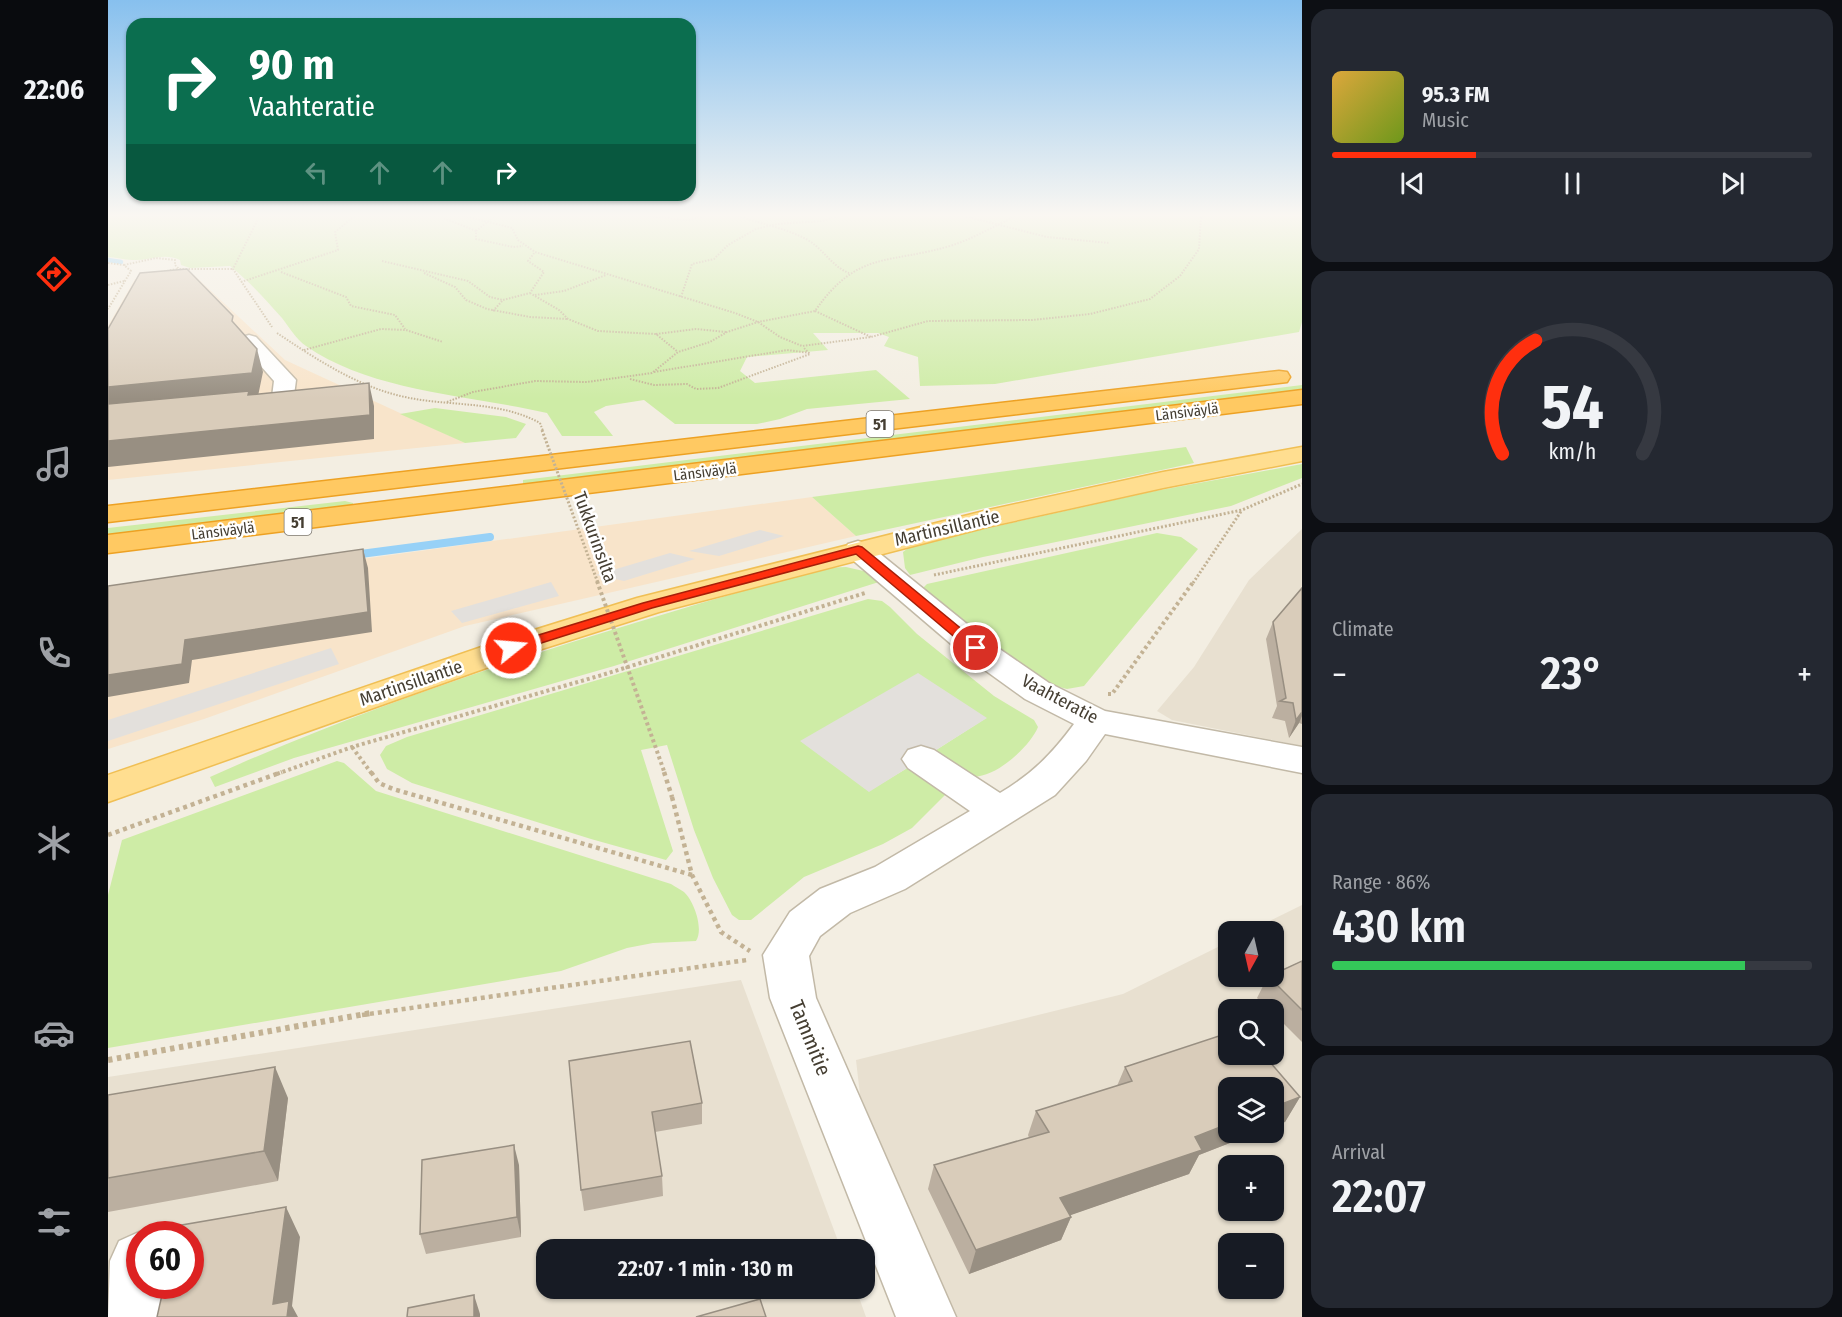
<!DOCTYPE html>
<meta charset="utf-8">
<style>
body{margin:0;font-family:"Fira Sans Condensed",sans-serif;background:#242831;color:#f1f3f6;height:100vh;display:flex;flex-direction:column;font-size:22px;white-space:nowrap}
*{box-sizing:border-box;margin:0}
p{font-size:20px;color:#9ea1a6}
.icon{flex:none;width:33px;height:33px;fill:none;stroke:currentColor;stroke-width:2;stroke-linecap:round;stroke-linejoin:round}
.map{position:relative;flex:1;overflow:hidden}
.drawer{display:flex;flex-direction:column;gap:9px;padding:9px;background:#0d0f14;width:540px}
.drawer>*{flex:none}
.top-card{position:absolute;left:18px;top:18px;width:570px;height:183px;border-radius:18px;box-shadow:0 2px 4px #0004;background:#0b6e4f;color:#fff;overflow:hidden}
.needle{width:39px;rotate:188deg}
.buttons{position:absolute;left:1110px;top:921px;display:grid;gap:12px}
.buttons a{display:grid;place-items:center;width:66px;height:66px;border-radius:12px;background:#171b24;box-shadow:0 2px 4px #0004;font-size:30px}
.speed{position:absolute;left:18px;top:1221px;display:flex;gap:12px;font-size:30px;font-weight:700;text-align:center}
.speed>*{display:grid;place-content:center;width:78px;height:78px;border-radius:50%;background:#171b24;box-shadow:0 2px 4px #0004;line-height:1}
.speed .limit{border:9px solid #d22;background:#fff;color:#111}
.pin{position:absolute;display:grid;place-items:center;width:51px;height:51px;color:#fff;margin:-26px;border:3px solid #fff;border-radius:50%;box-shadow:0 2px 6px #0007}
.me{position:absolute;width:66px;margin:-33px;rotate:73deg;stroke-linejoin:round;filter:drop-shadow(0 0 4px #0008)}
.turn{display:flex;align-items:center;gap:21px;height:126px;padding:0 24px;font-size:27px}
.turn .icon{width:78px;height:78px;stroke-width:2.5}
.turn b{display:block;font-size:42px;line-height:51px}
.lanes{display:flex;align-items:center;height:57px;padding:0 24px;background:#0003;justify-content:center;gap:30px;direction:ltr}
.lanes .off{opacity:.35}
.big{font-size:45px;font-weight:600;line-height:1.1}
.drawer .card{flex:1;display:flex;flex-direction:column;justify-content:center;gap:9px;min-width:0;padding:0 21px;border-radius:18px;background:#242831}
.drawer .dial{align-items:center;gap:0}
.dial svg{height:156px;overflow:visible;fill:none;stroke:#363941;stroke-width:7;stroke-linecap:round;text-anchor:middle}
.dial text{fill:#f1f3f6;stroke:none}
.song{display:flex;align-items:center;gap:18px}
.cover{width:72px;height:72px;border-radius:9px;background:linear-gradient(135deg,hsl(40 70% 55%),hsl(80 70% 35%))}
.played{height:6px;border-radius:3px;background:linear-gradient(90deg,#ff2f0e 30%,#363941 30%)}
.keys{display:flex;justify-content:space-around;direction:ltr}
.heat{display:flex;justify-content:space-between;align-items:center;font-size:33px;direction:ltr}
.charge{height:9px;border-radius:4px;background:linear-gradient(90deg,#34c759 86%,#363941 0)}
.trip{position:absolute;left:428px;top:1239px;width:339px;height:60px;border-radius:18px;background:#171b24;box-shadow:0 2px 4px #0004;font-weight:600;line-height:60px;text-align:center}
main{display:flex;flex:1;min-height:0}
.menu{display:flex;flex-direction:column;width:108px;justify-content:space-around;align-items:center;background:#090b0e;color:#9ea1a6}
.menu .icon{width:42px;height:42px}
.menu .current{color:#ff2f0e}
.menu b{font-size:27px;color:#f1f3f6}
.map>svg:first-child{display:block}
.residential{fill:#e8e0d0;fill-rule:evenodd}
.commercial{fill:#f8e4ca}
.green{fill:#ceeca6}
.parking{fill:#e3e0dc}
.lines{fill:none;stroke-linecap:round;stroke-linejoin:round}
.stream-far1{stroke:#97d1f7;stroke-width:4.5}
.stream{stroke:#97d1f7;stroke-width:8}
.minor-casing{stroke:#c2b9a7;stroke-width:3}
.major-casing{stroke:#f0bf54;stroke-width:3}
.highway-casing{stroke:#eda123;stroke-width:3}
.path-far4{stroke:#c3b294;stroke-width:2;stroke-dasharray:1.5 1.5;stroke-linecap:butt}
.path-far3{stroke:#c3b294;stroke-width:3;stroke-dasharray:2 2;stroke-linecap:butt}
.path-far2{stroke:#c3b294;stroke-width:4;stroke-dasharray:3 3;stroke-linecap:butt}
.path-far1{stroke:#c3b294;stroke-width:4.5;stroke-dasharray:4 4;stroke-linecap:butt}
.path{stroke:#c3b294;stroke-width:6;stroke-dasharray:4.5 4.5;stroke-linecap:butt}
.minor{fill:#fff;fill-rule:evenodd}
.major{fill:#ffde90;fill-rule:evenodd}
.highway{fill:#ffc962;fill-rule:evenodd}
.path-bridge-far3{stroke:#c3b294;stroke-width:2;stroke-dasharray:1.5 1.5;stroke-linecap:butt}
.path-bridge-far2{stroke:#c3b294;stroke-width:3;stroke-dasharray:2 2;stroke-linecap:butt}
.path-bridge-far1{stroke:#c3b294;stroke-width:4;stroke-dasharray:3 3;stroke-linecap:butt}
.path-bridge{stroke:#c3b294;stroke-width:4.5;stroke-dasharray:4 4;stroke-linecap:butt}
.wall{fill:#bbafa0}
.shaded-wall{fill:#988f82}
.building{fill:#d9ccba;stroke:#988f82;stroke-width:1.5}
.route{fill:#ff2f0e;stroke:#a61f09;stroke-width:1.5}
.labels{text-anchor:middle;stroke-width:5;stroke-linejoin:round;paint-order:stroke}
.far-street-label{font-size:15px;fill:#453e32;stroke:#fff}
.shield{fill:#fff;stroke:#7d7870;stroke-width:1.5}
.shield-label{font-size:16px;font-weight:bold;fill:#453e32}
.street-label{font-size:18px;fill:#453e32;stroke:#fff}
.near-street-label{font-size:21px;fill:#453e32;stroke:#fff}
</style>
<main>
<nav class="menu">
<b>22:06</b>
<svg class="icon current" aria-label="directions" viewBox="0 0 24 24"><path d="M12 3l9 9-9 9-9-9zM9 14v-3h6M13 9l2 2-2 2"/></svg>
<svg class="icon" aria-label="music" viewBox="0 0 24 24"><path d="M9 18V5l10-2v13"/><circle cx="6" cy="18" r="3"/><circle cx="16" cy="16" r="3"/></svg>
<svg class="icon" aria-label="phone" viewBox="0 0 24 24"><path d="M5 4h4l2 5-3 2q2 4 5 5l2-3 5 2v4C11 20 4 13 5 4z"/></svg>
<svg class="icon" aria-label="climate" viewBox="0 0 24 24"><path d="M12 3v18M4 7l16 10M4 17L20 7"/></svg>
<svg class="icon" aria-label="car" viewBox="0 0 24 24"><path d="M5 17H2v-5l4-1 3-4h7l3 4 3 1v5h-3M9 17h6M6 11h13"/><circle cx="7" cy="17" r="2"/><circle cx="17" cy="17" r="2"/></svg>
<svg class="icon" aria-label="filters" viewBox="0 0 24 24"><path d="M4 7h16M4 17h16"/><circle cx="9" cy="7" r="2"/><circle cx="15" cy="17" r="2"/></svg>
</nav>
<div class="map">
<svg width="1194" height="1317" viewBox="0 0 1194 1317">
<rect width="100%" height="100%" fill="#f3eee2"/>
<path class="residential" d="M 1194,529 L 1194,746 L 1064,720 L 1049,711 L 1086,667 L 1141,580 Z
M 1194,905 L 1194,1317 L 847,1317 L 752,1095 L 748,1060 L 1015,994 L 1120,942 L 1120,976 L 1166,976 L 1166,932 L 1141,931 ZM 1120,1010 L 1166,1010 L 1166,1054 L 1120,1054 ZM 1120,1088 L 1166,1088 L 1166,1132 L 1120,1132 ZM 1120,1166 L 1166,1166 L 1166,1210 L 1120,1210 ZM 1120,1244 L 1166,1244 L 1166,1288 L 1120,1288 Z
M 633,980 L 733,1249 L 438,1250 L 438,1288 L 748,1289 L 758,1317 L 0,1317 L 0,1077 ZM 32,1234 L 82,1234 L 82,1286 L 32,1286 Z"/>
<path class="commercial" d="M 86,275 L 177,360 L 357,443 L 0,480 L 0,326 L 27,279 Z
M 704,497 L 748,536 L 357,626 L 96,719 L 0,749 L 0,594 Z"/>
<path class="green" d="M 0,215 L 1194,215 L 1194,322 L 1191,332 L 887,384 L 812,386 L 810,357 L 776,346 L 781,337 L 770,333 L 705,333 L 720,350 L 639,357 L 632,371 L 647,383 L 768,370 L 802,399 L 699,409 L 672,419 L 649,424 L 567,424 L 536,400 L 498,406 L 486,412 L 505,436 L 454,436 L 439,413 C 362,395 264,392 198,346 C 188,339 181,327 174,318 C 157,299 142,282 122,266 L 82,268 L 73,265 L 72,260 C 56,252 40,261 24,260 C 16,260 8,257 0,257 Z
M 1194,385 L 1194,391 L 417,486 L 415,484 L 415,480 Z
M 327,408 L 398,417 L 418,424 L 408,438 L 357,443 L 292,414 Z
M 1078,447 L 1086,463 L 748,536 L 704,497 Z
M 1194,464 L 1194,478 L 1123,506 L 875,557 L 802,575 L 797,568 L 795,552 L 803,546 L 822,541 L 1042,492 Z
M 237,501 L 245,503 L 245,506 L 0,536 L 0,528 Z
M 1049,533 L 1073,537 L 1090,549 L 976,686 L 959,689 L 939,684 L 830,604 L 815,588 L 819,584 Z
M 738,567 L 760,572 L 774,581 L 506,666 L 186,758 L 107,787 L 102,777 C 299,688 508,627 716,568 Z
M 760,599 L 774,601 L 782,607 L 809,634 L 886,696 L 926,720 L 930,727 C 922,747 884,782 860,776 C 849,773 835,759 825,752 L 878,718 L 693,741 L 761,791 L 801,767 L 838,794 L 804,828 L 775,844 L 696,877 L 643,920 L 631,920 L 624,915 L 605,878 L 586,830 L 559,745 L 533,750 L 565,851 L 558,860 L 483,839 L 304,783 L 279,769 L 272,755 L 278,746 L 299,737 Z
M 229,761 L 236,763 L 268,791 L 563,884 C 567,887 572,889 576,892 C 586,901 596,929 588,941 L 545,943 L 519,948 L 453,971 L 0,1048 L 0,895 L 14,840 Z"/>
<path class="parking" d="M 652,530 L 676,536 L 611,556 L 581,551 Z
M 562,553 L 587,559 L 516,581 L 488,575 Z
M 443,582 L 451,596 L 354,623 L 343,611 Z
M 223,648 L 231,664 L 0,741 L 0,720 Z
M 810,673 L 879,718 L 761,792 L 692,741 Z"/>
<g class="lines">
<path class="stream-far1" d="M 0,260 L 13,262"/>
<path class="stream" d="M 245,555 L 382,537"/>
<g class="minor-casing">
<path id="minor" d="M 141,335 L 148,337 L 188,380 L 185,403 L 182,408 L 142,413 L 134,411 L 131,406 L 134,401 L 164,397 L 166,381 L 131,341 L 134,337 Z
M 750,541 L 760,544 L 880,641 L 941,683 L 997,711 L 1194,747 L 1194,773 L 997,734 L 978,761 L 947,795 L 797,889 L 742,913 L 712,936 L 701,956 L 708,998 L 848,1317 L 788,1317 L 662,998 L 655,955 L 682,912 L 712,889 L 767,867 L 862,811 L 800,768 L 794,759 L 800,750 L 813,746 L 826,750 L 892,793 C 924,774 944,754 966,724 L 917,699 L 856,655 L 740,556 L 736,550 L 740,544 Z
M 31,1232 L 36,1234 L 32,1234 L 32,1286 L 58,1286 L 55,1317 L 0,1317 L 2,1261 L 11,1241 Z"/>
</g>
<g class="major-casing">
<path id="major" d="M 1194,447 L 1194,461 L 1055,488 L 879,527 L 551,612 L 415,655 L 0,802 L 0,775 L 391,641 L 529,598 L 876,511 L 1055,472 Z"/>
</g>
<g class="highway-casing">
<path id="highway" d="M 1171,371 L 1179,372 L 1182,377 L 1179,382 L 0,522 L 0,506 Z
M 1194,390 L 1194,404 L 0,553 L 0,535 Z"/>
</g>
<path class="path-far4" d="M 152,215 L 125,269 L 164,327
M 353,215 L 404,228 L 410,240 L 427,252 L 627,313 L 650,322 L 672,337 L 694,346 L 763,337 L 820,321 L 924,320 L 982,314 L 1042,299 L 1072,276 L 1091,249 L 1093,216 L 1097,215
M 527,215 L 579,220 L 600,215
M 627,215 C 650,223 677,228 698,239 C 715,248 723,266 741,273
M 852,215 L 939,237 L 1001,243
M 336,218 L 368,231 L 368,239 L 405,247 L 415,246
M 368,231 L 388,215
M 274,261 L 360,281 L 382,297 L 395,300
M 0,263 L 16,265 L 23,271 L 0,309
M 16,265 L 48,258 L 67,260 L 67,265 L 71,269 L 125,269
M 53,272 L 69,269
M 173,272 L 238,297 L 243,306 L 287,315 L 297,329
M 316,273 L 347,287 L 358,300 L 379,309 L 422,317 L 459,319
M 133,282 L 230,250 L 227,232 L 248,215
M 0,285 L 16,281
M 422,293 L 451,310 L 460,319 L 490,331 L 548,334 L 570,352
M 427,295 L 456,291 L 498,275
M 573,297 L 584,264 L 606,259 L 620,245 L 648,229 L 669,224 L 714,221 L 734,215
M 385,311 L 395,300 L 422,293 L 436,272 L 420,261 L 427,252
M 707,311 L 763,337
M 169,333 C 208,359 250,387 297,397 C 342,407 390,400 432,423
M 548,334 L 588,329 L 618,332
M 196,350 L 273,329 L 298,330 L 335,342
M 546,372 L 679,350 L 702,353
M 522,379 L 546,385 L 579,384 L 588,389 L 610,388 L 702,354 L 695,347
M 339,402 L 365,392 L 427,381 L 479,382 L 544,373 L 570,352 L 602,342 L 619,332 L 650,322 L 707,311 C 750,249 781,265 845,245 C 864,239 882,228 900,220 L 904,215"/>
<path class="path-far3" d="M 826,575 L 1134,510 L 1194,484
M 1085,583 L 1134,510"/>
<path class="path-far2" d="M 1000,694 L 1004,694 L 1086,581
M 244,747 L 264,774
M 169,774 L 244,747 L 494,675 L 757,593"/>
<path class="path-far1" d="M 263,772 L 271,783 L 285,789 L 584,875
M 564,797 L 584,875 L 613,932 L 642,951
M 0,835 L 174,772
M 254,1015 L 639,960"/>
<path class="path" d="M 0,1060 L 263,1013"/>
<use href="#minor" class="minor"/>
<use href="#major" class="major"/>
<use href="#highway" class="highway"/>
<path class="path-bridge-far3" d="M 432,423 L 435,431"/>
<path class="path-bridge-far2" d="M 434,430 L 490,583"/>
<path class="path-bridge-far1" d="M 489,581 L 557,774"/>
<path class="path-bridge" d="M 556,772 L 564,797"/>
</g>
<path class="wall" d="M 1194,588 L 1194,724 L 1191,723 L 1181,738 L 1177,721 L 1164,718 L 1169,706 L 1158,639 L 1165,622 Z
M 1194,961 L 1194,1042 L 1166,1014 L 1166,1010 L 1161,1010 L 1149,998 L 1160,976 Z
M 461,1061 L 594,1103 L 594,1124 L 547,1132 L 554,1176 L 555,1196 L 476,1211 L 473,1190 Z
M 1017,1067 L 1192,1097 L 1177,1122 L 1120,1132 L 1150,1132 L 1091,1155 L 1081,1174 L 962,1215 L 963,1217 L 953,1240 L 861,1274 L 820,1189 L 826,1165 L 921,1138 L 920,1135 L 928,1111 L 1009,1086 Z
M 0,1095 L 180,1098 L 170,1181 L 0,1212 Z
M 411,1165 L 413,1237 L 318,1254 L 312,1234 Z"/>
<path class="shaded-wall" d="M 149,349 L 155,372 L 150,396 L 0,411 L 0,387 Z
M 261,383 L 266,406 L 266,439 L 0,467 L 0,441 Z
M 255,549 L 260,568 L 264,632 L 84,660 L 81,683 L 0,697 L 0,675 L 77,640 Z
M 1194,712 L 1194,716 L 1191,723 L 1181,738 L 1188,720 Z
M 167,1067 L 180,1098 L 170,1181 L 156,1151 Z
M 1192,1097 L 1177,1122 L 1166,1126 L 1166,1107 Z
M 1120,1124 L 1120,1132 L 1150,1132 L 1091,1155 L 1081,1174 L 943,1222 L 952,1198 L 1087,1137 Z
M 406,1145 L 411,1165 L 413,1237 L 409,1217 Z
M 178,1207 L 192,1237 L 184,1306 L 190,1317 L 173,1317 L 165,1304 Z
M 963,1217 L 953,1240 L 861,1274 L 868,1250 Z
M 366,1295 L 372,1314 L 372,1317 L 366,1317 Z"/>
<path class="building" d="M 79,269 L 125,316 L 124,321 L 149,349 L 144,373 L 0,387 L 0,329 L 32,273 Z
M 261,383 L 262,415 L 0,441 L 0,404 L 141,391 L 140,395 Z
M 255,549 L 260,612 L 77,640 L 74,664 L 0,675 L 0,586 Z
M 1194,588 L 1194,712 L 1188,720 L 1185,703 L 1172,701 L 1178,698 L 1165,622 Z
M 1194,961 L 1194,1010 L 1160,976 L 1166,976 L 1166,974 Z
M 1120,1033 L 1120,1054 L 1155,1054 L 1192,1097 L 1166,1107 L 1166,1088 L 1120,1088 L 1120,1124 L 1087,1137 L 1094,1150 L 952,1198 L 963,1217 L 868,1250 L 826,1165 L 941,1132 L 928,1111 L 1024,1081 L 1017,1067 Z
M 582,1041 L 594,1103 L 544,1112 L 554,1176 L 473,1190 L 461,1061 Z
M 167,1067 L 156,1151 L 0,1178 L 0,1095 Z
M 406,1145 L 409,1217 L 312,1234 L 314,1160 Z
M 178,1207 L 165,1304 L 181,1301 L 179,1317 L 49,1317 L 56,1286 L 82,1286 L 82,1234 L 66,1234 L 68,1226 Z
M 366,1295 L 366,1317 L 299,1317 L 300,1308 Z
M 652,1299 L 658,1317 L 588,1317 Z"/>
<linearGradient id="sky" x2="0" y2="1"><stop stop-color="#87c0ee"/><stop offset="0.54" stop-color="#faf7f2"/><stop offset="1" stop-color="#faf7f2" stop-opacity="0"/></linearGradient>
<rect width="1194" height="399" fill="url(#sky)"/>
<path class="route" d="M 750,546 L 754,547 L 873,645 L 875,648 L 873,651 L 863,651 L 748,554 L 544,608 L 408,651 L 398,651 L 396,648 L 398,645 L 535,603 Z"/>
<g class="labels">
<g class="far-street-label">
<text transform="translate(1079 412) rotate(-7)" y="5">Länsiväylä</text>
<text transform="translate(597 472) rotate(-7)" y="5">Länsiväylä</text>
<text transform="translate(115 531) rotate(-7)" y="5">Länsiväylä</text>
</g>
<g class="shield">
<rect x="758.5" y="411" width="27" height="26" rx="4.5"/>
<rect x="176.5" y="509" width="27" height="26" rx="4.5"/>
</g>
<g class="shield-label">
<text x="772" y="430">51</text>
<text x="190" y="528">51</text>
</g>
<g class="street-label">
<text transform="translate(839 528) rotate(-13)" y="6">Martinsillantie</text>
<text transform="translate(487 537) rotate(70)" y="6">Tukkurinsilta</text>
<text transform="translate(303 683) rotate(-19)" y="6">Martinsillantie</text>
<text transform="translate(952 699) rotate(28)" y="6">Vaahteratie</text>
</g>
<g class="near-street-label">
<text transform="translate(702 1038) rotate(68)" y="7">Tammitie</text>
</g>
</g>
</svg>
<div class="buttons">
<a><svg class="needle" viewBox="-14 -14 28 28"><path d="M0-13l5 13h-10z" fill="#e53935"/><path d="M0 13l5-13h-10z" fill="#9ea1a6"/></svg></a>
<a><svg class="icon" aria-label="search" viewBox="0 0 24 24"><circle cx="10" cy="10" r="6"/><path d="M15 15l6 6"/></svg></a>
<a><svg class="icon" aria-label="layers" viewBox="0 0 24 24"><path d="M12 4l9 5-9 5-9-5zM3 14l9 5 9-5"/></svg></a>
<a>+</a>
<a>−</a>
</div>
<div class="speed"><div class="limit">60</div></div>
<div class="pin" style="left:868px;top:648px;background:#d93025"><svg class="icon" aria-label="arrive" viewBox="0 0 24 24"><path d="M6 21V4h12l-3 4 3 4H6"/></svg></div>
<svg class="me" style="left:403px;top:648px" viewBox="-20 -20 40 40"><circle r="17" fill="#ff2f0e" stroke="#fff" stroke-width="3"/><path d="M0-11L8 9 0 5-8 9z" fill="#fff"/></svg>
<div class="trip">22:07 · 1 min · 130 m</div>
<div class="top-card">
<div class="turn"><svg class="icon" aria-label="right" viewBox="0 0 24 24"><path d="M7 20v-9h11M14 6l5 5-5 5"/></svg><div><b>90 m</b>Vaahteratie</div></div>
<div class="lanes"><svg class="icon off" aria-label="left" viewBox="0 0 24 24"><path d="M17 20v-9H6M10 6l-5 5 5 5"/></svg><svg class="icon off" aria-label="ahead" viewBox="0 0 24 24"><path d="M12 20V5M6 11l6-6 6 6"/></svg><svg class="icon off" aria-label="ahead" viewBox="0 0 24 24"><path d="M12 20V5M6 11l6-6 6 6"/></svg><svg class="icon" aria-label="right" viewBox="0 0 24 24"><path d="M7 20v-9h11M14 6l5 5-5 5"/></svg></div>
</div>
</div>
<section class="drawer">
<div class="card">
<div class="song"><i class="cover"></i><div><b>95.3 FM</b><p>Music</p></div></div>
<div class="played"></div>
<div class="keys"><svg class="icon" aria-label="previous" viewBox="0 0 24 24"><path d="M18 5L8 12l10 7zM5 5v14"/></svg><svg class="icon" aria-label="pause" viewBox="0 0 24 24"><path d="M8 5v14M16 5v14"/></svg><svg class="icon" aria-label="next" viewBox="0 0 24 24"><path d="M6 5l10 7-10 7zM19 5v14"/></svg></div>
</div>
<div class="card dial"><svg viewBox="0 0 100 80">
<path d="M14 69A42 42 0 1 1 86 69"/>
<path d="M14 69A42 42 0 0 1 31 11" stroke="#ff2f0e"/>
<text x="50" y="56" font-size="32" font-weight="700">54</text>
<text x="50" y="72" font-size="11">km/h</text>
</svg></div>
<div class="card"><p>Climate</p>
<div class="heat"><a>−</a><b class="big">23°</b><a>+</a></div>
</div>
<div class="card"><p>Range · 86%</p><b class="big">430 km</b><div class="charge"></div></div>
<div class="card"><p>Arrival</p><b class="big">22:07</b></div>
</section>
</main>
